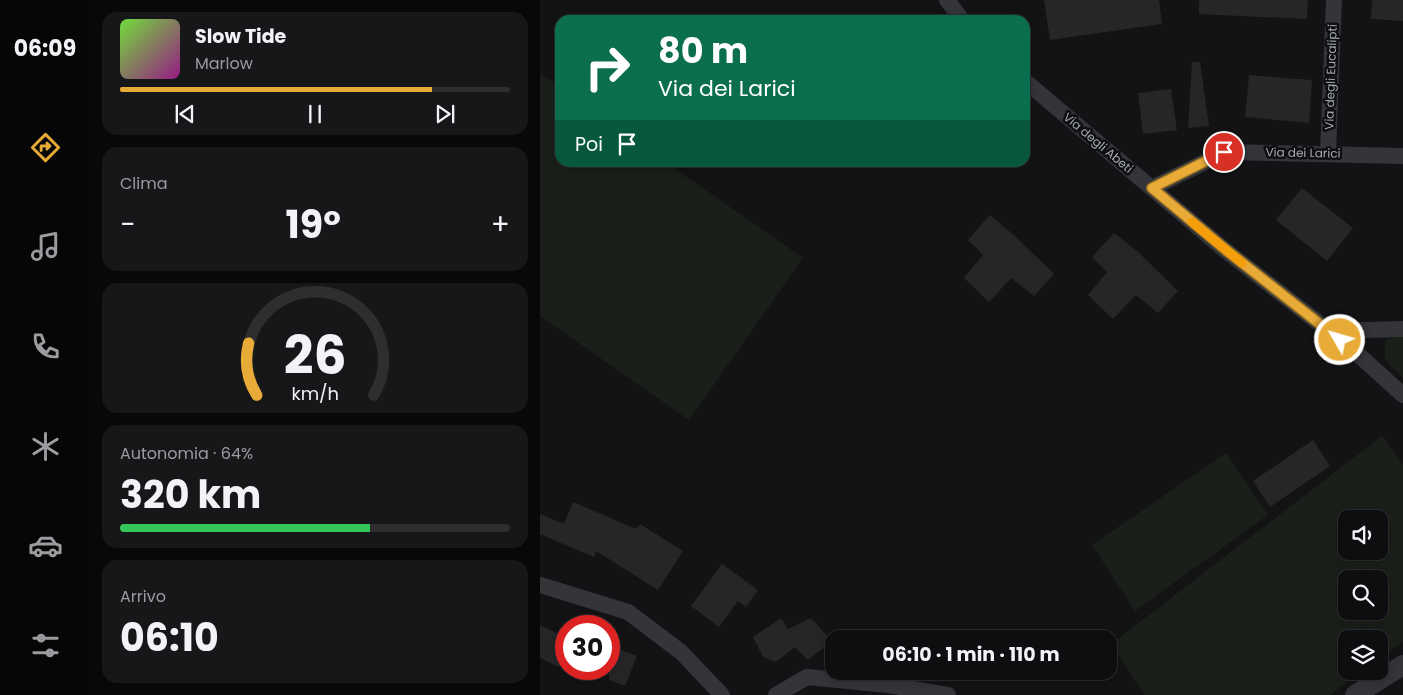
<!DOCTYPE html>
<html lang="it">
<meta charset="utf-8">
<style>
body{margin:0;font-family:Poppins,sans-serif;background:#171719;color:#f1f3f6;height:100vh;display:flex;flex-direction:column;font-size:19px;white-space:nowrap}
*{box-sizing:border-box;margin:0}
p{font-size:16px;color:#9b9c9f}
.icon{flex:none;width:28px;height:28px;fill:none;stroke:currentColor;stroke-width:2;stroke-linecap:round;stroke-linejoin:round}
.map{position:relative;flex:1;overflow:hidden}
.side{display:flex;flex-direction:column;gap:12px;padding:12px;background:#080809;width:450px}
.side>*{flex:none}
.hud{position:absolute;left:15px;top:15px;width:475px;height:152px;border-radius:15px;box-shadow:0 2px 12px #0003,0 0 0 1px #2e2e30;background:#0b6e4f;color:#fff;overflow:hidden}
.buttons{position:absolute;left:798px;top:510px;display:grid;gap:10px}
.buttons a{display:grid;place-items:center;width:50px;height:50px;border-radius:10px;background:#0e0e10;box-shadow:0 2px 12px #0003,0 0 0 1px #2e2e30;font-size:25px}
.speed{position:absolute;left:15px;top:615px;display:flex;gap:10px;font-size:25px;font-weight:700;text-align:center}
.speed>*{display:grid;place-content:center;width:65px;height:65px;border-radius:50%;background:#0e0e10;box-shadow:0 2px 12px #0003,0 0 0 1px #2e2e30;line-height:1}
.speed .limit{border:8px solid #d22;background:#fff;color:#111}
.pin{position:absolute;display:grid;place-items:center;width:42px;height:42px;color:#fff;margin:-21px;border:2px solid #fff;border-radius:50%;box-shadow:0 1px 5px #0007}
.me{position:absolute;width:55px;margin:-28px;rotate:308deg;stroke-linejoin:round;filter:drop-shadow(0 0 4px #0008)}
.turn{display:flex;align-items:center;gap:18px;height:105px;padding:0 20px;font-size:22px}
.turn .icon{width:65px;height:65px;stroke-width:2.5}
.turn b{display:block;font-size:35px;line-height:42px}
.then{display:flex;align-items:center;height:48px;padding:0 20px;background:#0003;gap:10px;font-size:19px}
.big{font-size:38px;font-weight:700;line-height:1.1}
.side .card{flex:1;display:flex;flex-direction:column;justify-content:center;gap:8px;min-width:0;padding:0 18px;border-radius:15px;background:#171719}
.side .dial{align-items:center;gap:0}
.dial svg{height:130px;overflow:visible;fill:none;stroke:#2e2e30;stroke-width:7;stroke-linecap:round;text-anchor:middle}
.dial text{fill:#f1f3f6;stroke:none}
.song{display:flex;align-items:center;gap:15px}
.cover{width:60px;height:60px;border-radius:8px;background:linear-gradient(135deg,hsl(100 70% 55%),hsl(310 70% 35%))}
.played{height:5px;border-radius:2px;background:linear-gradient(90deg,#e8ab38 80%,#2e2e30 80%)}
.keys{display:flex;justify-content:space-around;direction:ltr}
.heat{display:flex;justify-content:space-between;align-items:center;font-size:28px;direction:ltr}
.charge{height:8px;border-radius:4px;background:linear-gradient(90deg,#34c759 64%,#2e2e30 0)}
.trip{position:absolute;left:285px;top:630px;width:292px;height:50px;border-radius:15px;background:#0e0e10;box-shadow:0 2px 12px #0003,0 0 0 1px #2e2e30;font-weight:700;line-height:50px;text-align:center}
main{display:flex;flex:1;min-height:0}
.tab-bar{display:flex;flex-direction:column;width:90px;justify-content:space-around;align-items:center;background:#060606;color:#9b9c9f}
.tab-bar .icon{width:35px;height:35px}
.tab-bar .selected{color:#e8ab38}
.tab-bar b{font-size:22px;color:#f1f3f6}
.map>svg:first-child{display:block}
.green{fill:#1a1f1a;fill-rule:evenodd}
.building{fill:#262629}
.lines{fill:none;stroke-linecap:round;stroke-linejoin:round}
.minor{stroke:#343539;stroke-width:16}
.tertiary{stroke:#343539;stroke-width:20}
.route-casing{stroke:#976f24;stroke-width:12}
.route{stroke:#e8ab38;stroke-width:9}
.slow{stroke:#f59e0b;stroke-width:9}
.labels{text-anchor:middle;stroke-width:5;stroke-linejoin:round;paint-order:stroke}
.street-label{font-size:12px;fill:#a5aab4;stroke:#0e0e10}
</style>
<main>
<nav class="tab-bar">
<b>06:09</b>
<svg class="icon selected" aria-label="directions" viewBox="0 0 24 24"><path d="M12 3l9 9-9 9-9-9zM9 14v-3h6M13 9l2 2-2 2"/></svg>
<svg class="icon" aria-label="music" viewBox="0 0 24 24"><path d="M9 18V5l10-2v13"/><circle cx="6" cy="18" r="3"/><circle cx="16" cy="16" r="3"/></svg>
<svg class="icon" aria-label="phone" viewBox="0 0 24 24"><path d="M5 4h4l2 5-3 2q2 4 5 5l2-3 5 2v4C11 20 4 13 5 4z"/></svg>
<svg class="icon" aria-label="climate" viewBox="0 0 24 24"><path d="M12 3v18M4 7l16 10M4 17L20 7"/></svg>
<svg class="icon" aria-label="car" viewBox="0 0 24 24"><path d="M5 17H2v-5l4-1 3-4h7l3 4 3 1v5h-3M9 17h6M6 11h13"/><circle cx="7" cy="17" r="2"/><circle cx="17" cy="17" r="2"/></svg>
<svg class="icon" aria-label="filters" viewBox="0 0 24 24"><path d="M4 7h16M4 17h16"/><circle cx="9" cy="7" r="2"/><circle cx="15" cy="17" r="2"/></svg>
</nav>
<section class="side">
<div class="card">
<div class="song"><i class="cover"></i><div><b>Slow Tide</b><p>Marlow</p></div></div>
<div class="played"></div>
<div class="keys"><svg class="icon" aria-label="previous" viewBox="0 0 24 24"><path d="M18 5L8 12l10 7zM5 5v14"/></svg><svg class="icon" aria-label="pause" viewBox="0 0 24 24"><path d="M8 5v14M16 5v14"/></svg><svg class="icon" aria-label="next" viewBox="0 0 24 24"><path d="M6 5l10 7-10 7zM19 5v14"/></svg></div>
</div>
<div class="card"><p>Clima</p>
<div class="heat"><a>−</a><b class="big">19°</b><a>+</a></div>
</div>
<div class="card dial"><svg viewBox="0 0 100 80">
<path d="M14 69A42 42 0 1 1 86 69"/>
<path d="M14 69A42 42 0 0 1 9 37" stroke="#e8ab38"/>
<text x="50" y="56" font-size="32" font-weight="700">26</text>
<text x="50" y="72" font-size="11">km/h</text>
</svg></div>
<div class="card"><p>Autonomia · 64%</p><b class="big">320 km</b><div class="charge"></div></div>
<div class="card"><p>Arrivo</p><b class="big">06:10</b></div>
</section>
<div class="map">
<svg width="863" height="695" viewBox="0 0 863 695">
<rect width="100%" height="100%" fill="#131315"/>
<path class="green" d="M 0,73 L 20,87 L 20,162 L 127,163 L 263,258 L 149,420 L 0,316 Z
M 863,336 L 863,378 L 845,359 L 845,340 Z
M 842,436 L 863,465 L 863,642 L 839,659 L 839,639 L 806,639 L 806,671 L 823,671 L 790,695 L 605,695 L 571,644 ZM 806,519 L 839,519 L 839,551 L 806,551 ZM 806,579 L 839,579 L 839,611 L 806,611 Z
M 686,453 L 728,515 L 595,611 L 552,545 Z"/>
<path class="building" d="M 504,0 L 619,0 L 622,24 L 510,40 Z
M 659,0 L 768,0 L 767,19 L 659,14 Z
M 832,0 L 863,0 L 863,21 L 831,19 Z
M 652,62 L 660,62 L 669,126 L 648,128 Z
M 709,75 L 772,80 L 769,123 L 705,117 Z
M 631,89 L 637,130 L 603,134 L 598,93 Z
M 762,188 L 813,228 L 787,261 L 736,220 Z
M 450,215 L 476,237 L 514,274 L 494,296 L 471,278 L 449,302 L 424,278 L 443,255 L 428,240 Z
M 574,233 L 597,251 L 638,291 L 618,313 L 596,295 L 573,319 L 548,295 L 567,272 L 552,257 Z
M 773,440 L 790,466 L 730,507 L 713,481 Z
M 33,502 L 96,529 L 100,524 L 143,551 L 118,590 L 56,551 L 54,557 L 0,534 L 0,514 L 24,524 Z
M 182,564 L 218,590 L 206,607 L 198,601 L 179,627 L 151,606 Z
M 241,618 L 248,629 L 271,618 L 292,641 L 268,660 L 255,647 L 236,662 L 223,657 L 213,637 Z
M 0,625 L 26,637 L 26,663 L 21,661 L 19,667 L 0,658 Z
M 69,645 L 97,656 L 85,686 L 69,680 Z"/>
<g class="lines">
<path class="minor" d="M 407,0 L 422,20
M 485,81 L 685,250 L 811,348 L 863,395
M 788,153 L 794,0
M 612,188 L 685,152 L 863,156
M 789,331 L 863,329
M 0,585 L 88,612 L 141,652 L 182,695
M 236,695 L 267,677 L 348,685 L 408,695"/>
<path class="tertiary" d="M 815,695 L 863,665"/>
</g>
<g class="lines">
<g class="route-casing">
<path id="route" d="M 684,152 L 612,188 L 686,250 L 800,340"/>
</g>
<use href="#route" class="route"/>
<path class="slow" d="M 652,222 L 702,263"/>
</g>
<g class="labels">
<g class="street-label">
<text transform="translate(791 77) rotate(-88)" y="4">Via degli Eucalipti</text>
<text transform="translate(558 143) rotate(40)" y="4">Via degli Abeti</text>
<text transform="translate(763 153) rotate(1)" y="4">Via dei Larici</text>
</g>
</g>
</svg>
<div class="buttons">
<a><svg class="icon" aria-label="sound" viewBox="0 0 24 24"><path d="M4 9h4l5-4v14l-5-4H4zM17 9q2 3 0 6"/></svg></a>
<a><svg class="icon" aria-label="search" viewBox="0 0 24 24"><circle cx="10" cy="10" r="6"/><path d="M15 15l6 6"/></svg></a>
<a><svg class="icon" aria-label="layers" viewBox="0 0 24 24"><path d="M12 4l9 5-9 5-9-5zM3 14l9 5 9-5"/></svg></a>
</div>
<div class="speed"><div class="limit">30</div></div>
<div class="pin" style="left:684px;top:152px;background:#d93025"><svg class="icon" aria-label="arrive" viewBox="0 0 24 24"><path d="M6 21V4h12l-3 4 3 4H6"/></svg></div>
<svg class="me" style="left:800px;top:340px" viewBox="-20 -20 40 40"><circle r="17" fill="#e8ab38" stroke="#fff" stroke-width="3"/><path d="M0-11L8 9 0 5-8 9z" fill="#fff"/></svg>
<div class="trip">06:10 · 1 min · 110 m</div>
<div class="hud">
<div class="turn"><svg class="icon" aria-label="right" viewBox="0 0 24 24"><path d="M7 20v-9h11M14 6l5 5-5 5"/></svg><div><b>80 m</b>Via dei Larici</div></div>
<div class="then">Poi<svg class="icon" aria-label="arrive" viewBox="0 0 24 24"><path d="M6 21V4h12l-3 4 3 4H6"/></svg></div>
</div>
</div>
</main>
